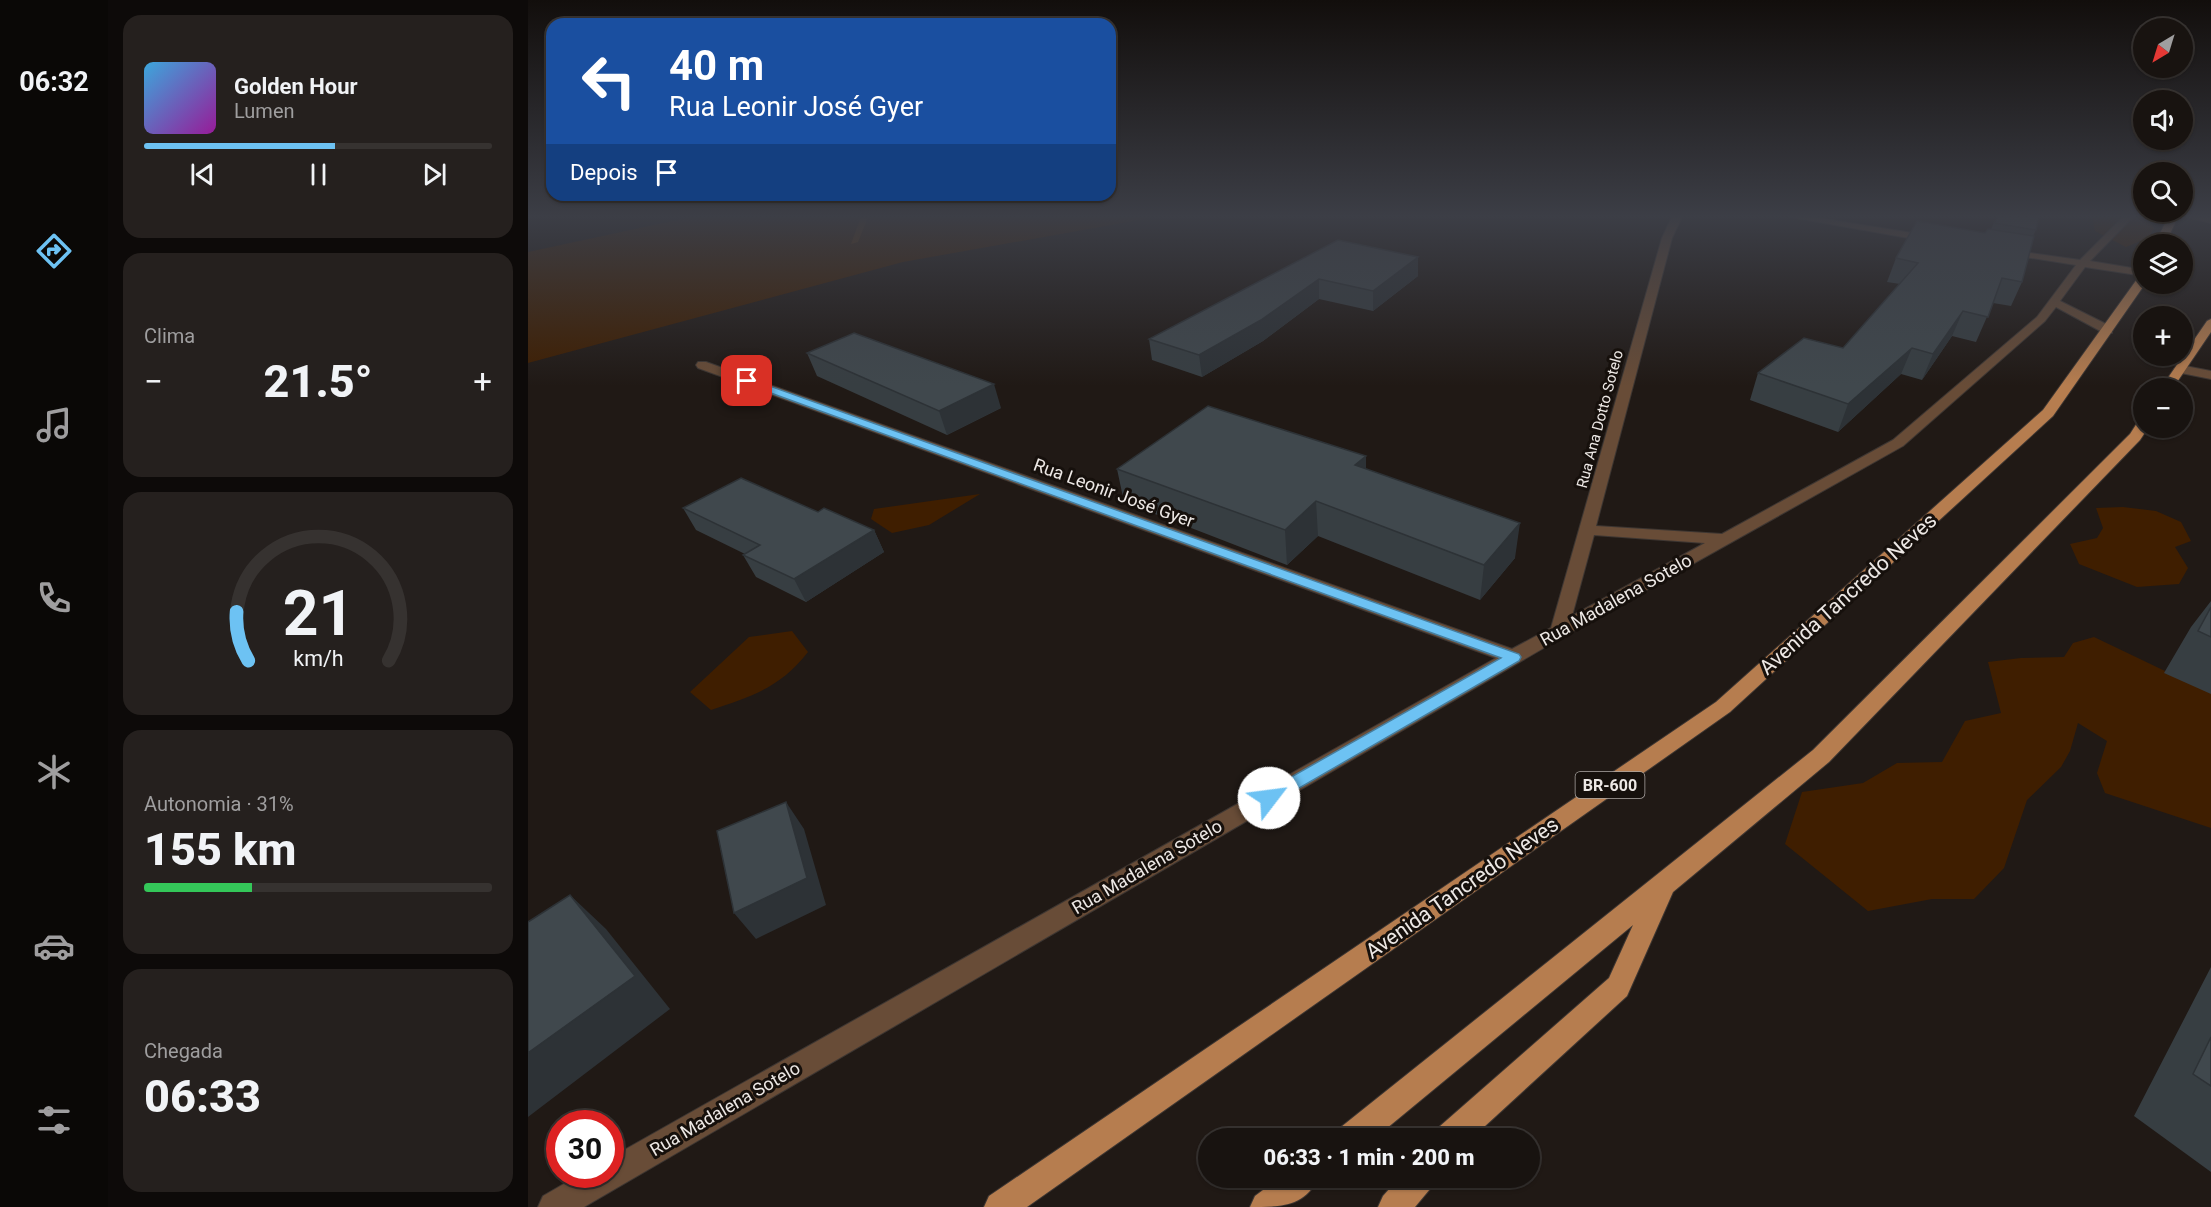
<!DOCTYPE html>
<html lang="pt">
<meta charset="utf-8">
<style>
body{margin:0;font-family:Roboto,sans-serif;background:#25201e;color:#f1f3f6;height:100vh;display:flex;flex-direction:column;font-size:22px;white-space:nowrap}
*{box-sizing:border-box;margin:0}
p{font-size:20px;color:#9f9e9f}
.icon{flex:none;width:33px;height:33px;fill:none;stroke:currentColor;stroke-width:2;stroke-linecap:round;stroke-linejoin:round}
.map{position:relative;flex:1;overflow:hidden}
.side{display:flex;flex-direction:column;gap:15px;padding:15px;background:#0d0a09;width:420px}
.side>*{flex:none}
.guide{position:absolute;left:18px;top:18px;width:570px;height:183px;border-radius:18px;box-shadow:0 2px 4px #0004,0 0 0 2px #363230;background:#1a4fa0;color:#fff;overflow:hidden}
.needle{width:39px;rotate:218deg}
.buttons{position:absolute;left:1605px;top:18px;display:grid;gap:12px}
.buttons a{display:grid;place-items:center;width:60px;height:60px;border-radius:50%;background:#181310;box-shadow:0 2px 4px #0004,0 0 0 2px #363230;font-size:30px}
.speed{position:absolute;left:18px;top:1110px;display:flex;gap:12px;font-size:30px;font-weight:700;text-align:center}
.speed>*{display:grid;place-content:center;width:78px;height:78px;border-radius:50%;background:#181310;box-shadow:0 2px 4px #0004,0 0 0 2px #363230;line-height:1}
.speed .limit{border:9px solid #d22;background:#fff;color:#111}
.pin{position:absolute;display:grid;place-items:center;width:51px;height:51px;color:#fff;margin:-26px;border-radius:12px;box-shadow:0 3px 9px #0006}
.me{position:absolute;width:66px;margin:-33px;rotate:60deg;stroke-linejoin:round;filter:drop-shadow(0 0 4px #0008)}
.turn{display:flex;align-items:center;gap:21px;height:126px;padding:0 24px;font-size:27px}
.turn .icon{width:78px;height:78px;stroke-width:2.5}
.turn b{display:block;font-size:42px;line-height:51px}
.then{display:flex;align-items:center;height:57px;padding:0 24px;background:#0003;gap:12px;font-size:22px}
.big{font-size:45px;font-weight:800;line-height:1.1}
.side .tile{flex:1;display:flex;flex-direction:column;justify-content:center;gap:9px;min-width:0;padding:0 21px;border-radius:18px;background:#25201e}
.side .dial{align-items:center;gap:0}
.dial svg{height:156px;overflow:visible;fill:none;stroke:#363230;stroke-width:7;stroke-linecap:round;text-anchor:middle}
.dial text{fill:#f1f3f6;stroke:none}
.song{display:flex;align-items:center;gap:18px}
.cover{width:72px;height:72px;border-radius:9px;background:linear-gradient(135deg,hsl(200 70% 55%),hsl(300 70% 35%))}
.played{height:6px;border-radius:3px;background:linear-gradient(90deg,#6dc2f3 55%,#363230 55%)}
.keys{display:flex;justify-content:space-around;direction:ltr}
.heat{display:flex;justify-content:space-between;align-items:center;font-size:33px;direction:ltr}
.charge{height:9px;border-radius:4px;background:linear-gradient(90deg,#34c759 31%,#363230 0)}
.trip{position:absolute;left:670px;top:1128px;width:342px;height:60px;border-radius:30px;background:#181310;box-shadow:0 2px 4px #0004,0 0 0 2px #363230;font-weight:800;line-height:60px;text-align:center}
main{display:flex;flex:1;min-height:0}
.tabs{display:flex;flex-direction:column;width:108px;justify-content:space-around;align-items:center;background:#0a0806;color:#9f9e9f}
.tabs .icon{width:42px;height:42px}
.tabs .current{color:#6dc2f3}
.tabs b{font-size:27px;color:#f1f3f6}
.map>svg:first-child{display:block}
.green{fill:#3f1e00}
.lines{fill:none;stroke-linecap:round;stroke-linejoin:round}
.stream{fill:#643402;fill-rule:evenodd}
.minor-casing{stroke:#3d3632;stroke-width:2}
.major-casing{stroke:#3d3632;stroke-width:2}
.minor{fill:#684c37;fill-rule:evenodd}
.major{fill:#b67d4f;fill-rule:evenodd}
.wall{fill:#373e42}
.shaded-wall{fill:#2d3236}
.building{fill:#40484d;stroke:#2d3236;stroke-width:1.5}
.route{fill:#6dc2f3;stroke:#477e9e;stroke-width:1.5}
.labels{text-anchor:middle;stroke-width:6;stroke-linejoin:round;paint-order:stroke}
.far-street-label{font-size:15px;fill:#ede8e5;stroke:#16100c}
.shield{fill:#16100c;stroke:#aca7a4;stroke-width:1.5}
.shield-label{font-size:16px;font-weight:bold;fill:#ede8e5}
.street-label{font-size:18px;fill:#ede8e5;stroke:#16100c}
.near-street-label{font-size:21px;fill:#ede8e5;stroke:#16100c}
</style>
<main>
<nav class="tabs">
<b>06:32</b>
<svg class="icon current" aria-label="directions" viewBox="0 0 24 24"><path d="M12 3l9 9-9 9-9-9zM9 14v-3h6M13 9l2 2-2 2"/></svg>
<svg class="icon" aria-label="music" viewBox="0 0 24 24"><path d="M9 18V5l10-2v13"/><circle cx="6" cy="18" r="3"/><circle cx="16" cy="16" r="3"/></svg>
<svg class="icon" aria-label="phone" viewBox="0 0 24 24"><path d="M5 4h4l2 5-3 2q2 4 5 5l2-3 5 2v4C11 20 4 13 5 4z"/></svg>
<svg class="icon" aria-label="climate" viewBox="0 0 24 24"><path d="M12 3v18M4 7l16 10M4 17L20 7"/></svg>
<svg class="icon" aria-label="car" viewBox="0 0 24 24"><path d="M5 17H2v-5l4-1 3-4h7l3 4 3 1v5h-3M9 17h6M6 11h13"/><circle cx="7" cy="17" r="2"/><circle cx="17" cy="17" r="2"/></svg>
<svg class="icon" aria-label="filters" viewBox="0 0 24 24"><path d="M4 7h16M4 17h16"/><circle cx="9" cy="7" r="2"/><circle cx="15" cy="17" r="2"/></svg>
</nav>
<section class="side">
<div class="tile">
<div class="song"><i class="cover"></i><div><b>Golden Hour</b><p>Lumen</p></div></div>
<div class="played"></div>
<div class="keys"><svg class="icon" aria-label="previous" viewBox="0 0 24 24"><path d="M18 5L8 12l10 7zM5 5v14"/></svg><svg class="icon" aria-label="pause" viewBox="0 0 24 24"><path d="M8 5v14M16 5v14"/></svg><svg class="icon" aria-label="next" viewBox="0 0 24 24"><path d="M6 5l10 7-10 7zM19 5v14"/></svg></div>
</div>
<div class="tile"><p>Clima</p>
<div class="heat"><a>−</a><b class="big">21.5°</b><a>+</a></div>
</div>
<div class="tile dial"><svg viewBox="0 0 100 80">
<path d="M14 69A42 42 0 1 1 86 69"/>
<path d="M14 69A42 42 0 0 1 8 44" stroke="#6dc2f3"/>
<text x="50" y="56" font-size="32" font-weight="700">21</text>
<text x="50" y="72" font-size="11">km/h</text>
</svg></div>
<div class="tile"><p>Autonomia · 31%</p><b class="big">155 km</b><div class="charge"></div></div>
<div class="tile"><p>Chegada</p><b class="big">06:33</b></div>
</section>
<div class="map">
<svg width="1683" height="1207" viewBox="0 0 1683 1207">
<rect width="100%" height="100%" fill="#201915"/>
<path class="green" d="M 163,217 L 628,217 L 375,262 L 0,363 L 0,252 Z
M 1564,217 L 1617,217 L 1626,228 L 1620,238 L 1598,247 L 1567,231 Z
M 452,494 L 401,525 L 364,533 L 343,519 L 346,509 Z
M 1595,507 L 1628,511 L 1653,522 L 1663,541 L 1647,547 L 1660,568 L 1651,584 L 1609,587 L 1551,564 L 1542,544 L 1569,538 L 1575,528 L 1568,508 Z
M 264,631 L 280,652 C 252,688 224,696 183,710 L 162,692 L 221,637 Z
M 1566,637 L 1683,693 L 1683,828 L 1577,793 L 1569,773 L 1579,741 L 1550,723 L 1542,751 L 1533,767 L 1499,800 L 1476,868 L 1446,899 L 1404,899 L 1340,911 L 1257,844 L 1274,792 L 1335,783 L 1369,763 L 1414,762 L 1437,721 L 1473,713 L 1460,662 L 1493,658 L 1536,657 L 1545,643 Z"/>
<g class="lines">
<path class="stream" d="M 333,217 L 340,217 L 330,242 L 323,244 Z"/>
<g class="minor-casing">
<path id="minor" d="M 1144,217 L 1154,217 L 1144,238 L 1068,526 L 1194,534 L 1365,440 L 1509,317 L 1548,265 L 1478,254 L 1474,253 L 1474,249 L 1552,260 L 1595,217 L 1605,217 L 1562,261 L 1616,270 L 1616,276 L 1557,267 L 1532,301 L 1584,327 L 1584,333 L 1576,333 L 1528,307 L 1517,321 L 1375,446 L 1038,635 L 56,1207 L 10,1207 L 15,1196 L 53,1174 L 82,1174 L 82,1158 L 968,658 L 170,368 L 168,365 L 170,362 L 178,362 L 984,649 L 1023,628 L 1134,238 ZM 1066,535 L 1177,543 L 1044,616 Z
M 1262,217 L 1285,217 L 1403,236 L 1408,239 L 1403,242 Z
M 1659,217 L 1683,217 L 1683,223 Z
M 1652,365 L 1683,371 L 1683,379 L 1648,372 L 1646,369 Z"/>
</g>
<g class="major-casing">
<path id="major" d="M 1640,217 L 1650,217 L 1637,244 L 1627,244 Z
M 1616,274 L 1617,284 L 1525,416 L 1202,712 L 499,1207 L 456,1207 L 461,1196 L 1188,702 L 1515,410 L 1612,275 Z
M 1683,319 L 1683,332 L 1645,388 L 1633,388 L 1679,321 Z
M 1616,419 L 1616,428 L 1620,428 L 1612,440 L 1301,762 L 1145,892 L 1099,996 L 944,1138 L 907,1138 L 911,1127 L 1081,978 L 1105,925 L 847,1138 L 809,1138 L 813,1127 L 1285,750 L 1602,434 L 1611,420 Z
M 751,1178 L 790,1178 C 777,1207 752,1207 722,1207 L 727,1196 Z
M 871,1178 L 906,1178 L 902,1189 L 887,1207 L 850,1207 L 855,1196 Z"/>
</g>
<use href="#minor" class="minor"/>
<use href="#major" class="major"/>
</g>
<path class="wall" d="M 1466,223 L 1508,230 L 1505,236 L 1494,282 L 1483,306 L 1465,303 L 1448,342 L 1424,336 L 1394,380 L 1373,374 L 1310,432 L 1222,400 L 1230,373 L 1315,348 L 1372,284 L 1359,282 L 1368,258 L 1457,233 L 1463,229 Z
M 810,240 L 890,276 L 845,311 L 791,299 L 735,341 L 674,377 L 624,360 L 621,339 Z
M 279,353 L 473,408 L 419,435 L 289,376 Z
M 838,456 L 838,469 L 987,558 L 952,600 L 790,536 L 759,565 L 596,502 L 589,469 Z
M 155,508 L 290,512 L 346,530 L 356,552 L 278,602 L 228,577 L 215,555 L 217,554 L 168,530 Z
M 1683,601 L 1683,694 L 1636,673 L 1663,627 Z
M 1683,967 L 1683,1172 L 1606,1116 Z"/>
<path class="shaded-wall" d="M 890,257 L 890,276 L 845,311 L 845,291 Z
M 791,279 L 791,299 L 735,341 L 674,377 L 671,355 Z
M 1435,311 L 1424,336 L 1394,380 L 1405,354 Z
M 1384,348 L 1373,374 L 1310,432 L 1320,404 Z
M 466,384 L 473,408 L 419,435 L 411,411 Z
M 838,456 L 838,489 L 827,465 Z
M 788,501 L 790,536 L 759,565 L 757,530 Z
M 992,523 L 987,558 L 952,600 L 956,565 Z
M 346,530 L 356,552 L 278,602 L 266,579 Z
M 258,802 L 276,829 L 298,905 L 228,939 L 206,913 Z
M 42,895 L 78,929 L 142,1009 L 0,1117 L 0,1053 Z"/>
<path class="building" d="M 1470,217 L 1511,217 L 1508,230 L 1466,223 Z
M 1389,221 L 1457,233 L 1460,229 L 1506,236 L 1494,282 L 1474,278 L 1460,317 L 1435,311 L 1405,354 L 1384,348 L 1320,404 L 1230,373 L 1276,338 L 1315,348 L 1390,263 L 1368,258 Z
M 810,240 L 890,257 L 845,291 L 791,279 L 733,320 L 671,355 L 621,339 Z
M 326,333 L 466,384 L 411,411 L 279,353 Z
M 680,406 L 838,456 L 827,465 L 992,523 L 956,565 L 788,501 L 757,530 L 589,469 Z
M 213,478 L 290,512 L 296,508 L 346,530 L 266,579 L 215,555 L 232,545 L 155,508 Z
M 1683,607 L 1683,637 L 1670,631 Z
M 258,802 L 279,878 L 206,913 L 189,831 Z
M 42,895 L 107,976 L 0,1053 L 0,922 Z
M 1683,1037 L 1683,1086 L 1665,1074 Z"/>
<linearGradient id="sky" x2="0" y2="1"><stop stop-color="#120e0c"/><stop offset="0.56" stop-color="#3c3e46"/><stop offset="1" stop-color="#3c3e46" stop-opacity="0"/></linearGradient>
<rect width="1683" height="386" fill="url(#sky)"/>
<path class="route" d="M 215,379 L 222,379 L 991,654 L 993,657 L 991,661 L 747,802 L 741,804 L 735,802 L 732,798 L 735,793 L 973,658 L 215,383 Z"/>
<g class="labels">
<g class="far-street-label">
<text transform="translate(1072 419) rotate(-75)" y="5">Rua Ana Dotto Sotelo</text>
</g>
<rect class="shield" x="1047.5" y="772" width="69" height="26" rx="4.5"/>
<g class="shield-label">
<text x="1082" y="791">BR-600</text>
</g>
<g class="street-label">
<text transform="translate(586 493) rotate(20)" y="6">Rua Leonir José Gyer</text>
<text transform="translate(1088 600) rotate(-29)" y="6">Rua Madalena Sotelo</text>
<text transform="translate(619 867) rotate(-30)" y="6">Rua Madalena Sotelo</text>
<text transform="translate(197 1109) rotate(-30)" y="6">Rua Madalena Sotelo</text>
</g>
<g class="near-street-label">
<text transform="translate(1320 594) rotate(-42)" y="7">Avenida Tancredo Neves</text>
<text transform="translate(934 888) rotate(-35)" y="7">Avenida Tancredo Neves</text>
</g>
</g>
</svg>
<div class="buttons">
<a><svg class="needle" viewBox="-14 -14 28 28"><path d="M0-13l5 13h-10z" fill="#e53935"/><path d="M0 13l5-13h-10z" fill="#9f9e9f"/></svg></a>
<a><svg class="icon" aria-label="sound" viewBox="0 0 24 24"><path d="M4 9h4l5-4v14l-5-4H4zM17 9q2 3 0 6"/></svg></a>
<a><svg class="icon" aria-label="search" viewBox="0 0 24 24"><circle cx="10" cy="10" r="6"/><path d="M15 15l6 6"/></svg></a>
<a><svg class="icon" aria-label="layers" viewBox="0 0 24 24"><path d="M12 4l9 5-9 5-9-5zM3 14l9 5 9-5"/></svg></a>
<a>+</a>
<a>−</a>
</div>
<div class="speed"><div class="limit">30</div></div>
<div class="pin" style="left:219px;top:381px;background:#d93025"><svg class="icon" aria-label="arrive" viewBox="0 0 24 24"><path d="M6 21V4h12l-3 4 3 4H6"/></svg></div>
<svg class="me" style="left:741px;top:798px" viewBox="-20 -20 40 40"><circle r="19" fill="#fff"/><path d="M0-13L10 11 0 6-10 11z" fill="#6dc2f3"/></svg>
<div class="trip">06:33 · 1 min · 200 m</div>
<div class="guide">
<div class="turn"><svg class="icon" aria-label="left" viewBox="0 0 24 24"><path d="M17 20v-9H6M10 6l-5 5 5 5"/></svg><div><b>40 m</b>Rua Leonir José Gyer</div></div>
<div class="then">Depois<svg class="icon" aria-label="arrive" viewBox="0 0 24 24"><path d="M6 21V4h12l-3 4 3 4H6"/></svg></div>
</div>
</div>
</main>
